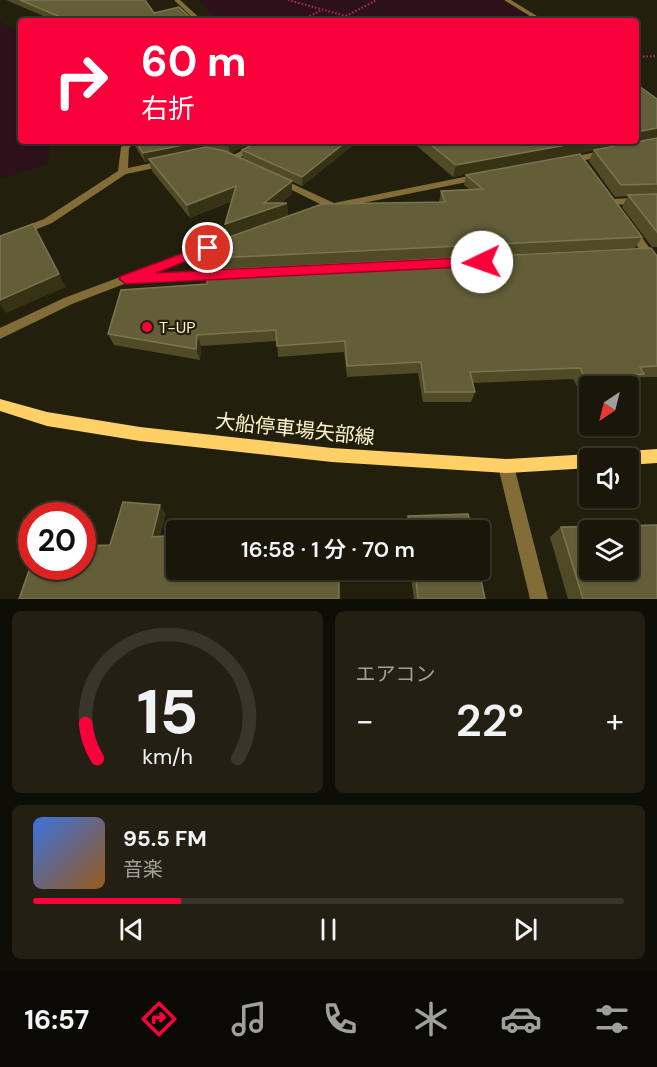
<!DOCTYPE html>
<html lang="ja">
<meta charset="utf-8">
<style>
body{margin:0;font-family:"DM Sans","Noto Sans JP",sans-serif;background:#232013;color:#f1f3f6;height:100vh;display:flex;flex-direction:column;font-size:22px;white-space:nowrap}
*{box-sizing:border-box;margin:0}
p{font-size:20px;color:#9f9f9c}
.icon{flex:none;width:33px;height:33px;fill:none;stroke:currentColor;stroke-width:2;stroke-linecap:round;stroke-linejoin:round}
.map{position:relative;height:599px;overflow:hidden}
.drawer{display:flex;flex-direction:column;gap:12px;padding:12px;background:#0e0d06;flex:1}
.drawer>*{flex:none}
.banner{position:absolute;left:18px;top:18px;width:621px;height:126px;border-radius:6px;box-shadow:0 2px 4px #0004,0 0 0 2px #38362b;background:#f9003a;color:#fff;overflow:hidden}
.needle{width:39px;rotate:215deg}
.controls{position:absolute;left:579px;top:376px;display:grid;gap:12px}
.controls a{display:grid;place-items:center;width:60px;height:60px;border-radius:6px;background:#1a170a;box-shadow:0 2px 4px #0004,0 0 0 2px #38362b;font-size:30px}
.speed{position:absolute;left:18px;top:502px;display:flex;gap:12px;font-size:30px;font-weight:700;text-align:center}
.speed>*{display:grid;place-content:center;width:78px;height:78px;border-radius:50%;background:#1a170a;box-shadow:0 2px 4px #0004,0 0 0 2px #38362b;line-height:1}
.speed .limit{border:9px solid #d22;background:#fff;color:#111}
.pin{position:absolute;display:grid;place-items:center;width:51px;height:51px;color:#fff;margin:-26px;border:3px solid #fff;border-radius:50%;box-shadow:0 2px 6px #0007}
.me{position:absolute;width:66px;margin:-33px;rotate:267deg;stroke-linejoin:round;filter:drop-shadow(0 0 4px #0008)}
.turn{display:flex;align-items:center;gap:21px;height:126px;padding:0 24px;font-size:27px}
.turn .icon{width:78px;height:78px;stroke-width:2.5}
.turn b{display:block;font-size:42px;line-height:51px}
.big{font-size:45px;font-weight:600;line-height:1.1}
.drawer .card{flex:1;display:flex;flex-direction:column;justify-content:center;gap:9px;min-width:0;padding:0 21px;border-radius:9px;background:#232013}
.drawer .dial{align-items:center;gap:0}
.dial svg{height:156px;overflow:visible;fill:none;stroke:#38362b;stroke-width:7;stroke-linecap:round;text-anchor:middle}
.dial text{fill:#f1f3f6;stroke:none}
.song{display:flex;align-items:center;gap:18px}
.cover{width:72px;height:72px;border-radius:9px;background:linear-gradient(135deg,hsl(220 70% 55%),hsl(30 70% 35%))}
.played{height:6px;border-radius:3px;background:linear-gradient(90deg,#f9003a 25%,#38362b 25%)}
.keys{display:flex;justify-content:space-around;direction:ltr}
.heat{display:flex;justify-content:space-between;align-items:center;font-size:33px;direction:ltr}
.drawer .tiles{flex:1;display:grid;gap:12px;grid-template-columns:1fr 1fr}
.card:last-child{grid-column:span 2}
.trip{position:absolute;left:166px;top:520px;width:324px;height:60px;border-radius:6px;background:#1a170a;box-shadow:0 2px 4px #0004,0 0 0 2px #38362b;font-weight:600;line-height:60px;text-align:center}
.tabs{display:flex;height:96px;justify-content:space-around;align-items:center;background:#0a0904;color:#9f9f9c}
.tabs .icon{width:42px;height:42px}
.tabs .selected{color:#f9003a}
.tabs b{font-size:27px;color:#f1f3f6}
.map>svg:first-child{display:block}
.green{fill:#2c101a}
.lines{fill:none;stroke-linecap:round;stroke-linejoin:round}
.path{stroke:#b52c62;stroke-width:2;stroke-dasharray:1.5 2;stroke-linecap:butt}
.service{fill:#826c37;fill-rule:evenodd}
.minor{fill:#826c37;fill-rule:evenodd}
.secondary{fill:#ffd065;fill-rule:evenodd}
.wall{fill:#504b26}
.shaded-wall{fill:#363214}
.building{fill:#635d38;stroke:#7b754f;stroke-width:1.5;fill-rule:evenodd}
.route{fill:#f9003a;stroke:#a20026;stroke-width:1.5}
.poi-dot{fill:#f9003a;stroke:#221f0d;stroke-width:2}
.labels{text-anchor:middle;stroke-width:4.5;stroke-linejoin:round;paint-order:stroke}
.poi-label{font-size:16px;fill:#fff4ce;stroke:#221f0d;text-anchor:start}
.near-street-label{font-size:20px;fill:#fff4ce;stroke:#221f0d}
</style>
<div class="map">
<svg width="657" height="599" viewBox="0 0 657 599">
<rect width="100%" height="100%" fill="#221f0d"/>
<path class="green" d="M 198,0 L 502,0 L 538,21 L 219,21 Z
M 0,22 L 21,34 L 21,141 L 51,141 L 47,164 L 0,179 Z"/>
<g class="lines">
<path class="path" d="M 288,0 L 346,16 L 350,21
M 346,16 L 377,0
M 264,21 L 277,21
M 293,21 L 304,19 L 322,10
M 636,57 L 657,56"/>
<path class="service" d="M 174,0 L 180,0 L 203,21 L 196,21 Z
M 127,141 L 137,141 L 129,148 L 128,168 L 166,160 L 171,163 L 169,165 L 126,174 L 52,223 L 0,244 L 0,236 L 44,219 L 118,171 L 121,147 Z
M 260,141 L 271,141 L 234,161 L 231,162 L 226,159 Z
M 606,150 L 609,151 L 609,155 L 567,164 L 562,161 L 567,158 Z
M 479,174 L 482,175 L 482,179 L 323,211 L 318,208 L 322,205 L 274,181 L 279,178 L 282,179 L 334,203 Z
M 657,197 L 657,203 L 611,205 L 606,202 L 611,199 Z
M 235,234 L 240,238 L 239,241 L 151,274 L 227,270 L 231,271 L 233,274 L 231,277 L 137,283 L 132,281 L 72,304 L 0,339 L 0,328 L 64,298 Z"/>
<path class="minor" d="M 504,0 L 511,0 L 545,21 L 538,21 Z
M 631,226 L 635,228 L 657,258 L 657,270 L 653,269 L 626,230 Z
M 506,459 L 511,461 L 514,466 L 548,599 L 530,599 L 498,466 L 501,461 Z"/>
<path class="secondary" d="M 0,399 L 47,412 L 140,427 L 332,448 L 506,459 L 590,454 L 595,456 L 597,459 L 590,459 L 590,468 L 506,473 L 332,462 L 140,441 L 47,426 L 0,411 Z
M 657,449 L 657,463 L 628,465 L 628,459 L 607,459 L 610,454 L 615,452 Z"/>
</g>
<path class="wall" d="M 6,0 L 145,0 L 154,13 L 194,21 L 55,21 Z
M 657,99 L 657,247 L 652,247 L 622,207 L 628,196 L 615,197 L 589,161 L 594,150 L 453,177 L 411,141 L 636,141 Z
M 134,141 L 255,141 L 230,153 L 292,181 L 292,194 L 281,203 L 287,203 L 288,215 L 227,237 L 225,224 L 232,201 L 190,218 L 152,171 L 149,161 L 145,162 L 135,146 Z
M 259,141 L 358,141 L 302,186 L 243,159 L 242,150 Z
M 466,175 L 642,237 L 635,248 L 219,269 L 216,258 L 439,202 L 441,191 L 469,189 L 464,185 Z
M 657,256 L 657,377 L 641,377 L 635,385 L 578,388 L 573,379 L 473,383 L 475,392 L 471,402 L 423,402 L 418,373 L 347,377 L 344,352 L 278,357 L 277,341 L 201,346 L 200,360 L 114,345 L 108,334 Z
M 408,516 L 472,531 L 406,531 L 405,524 Z
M 561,527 L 657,599 L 568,599 L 550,537 Z
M 410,570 L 479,570 L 485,599 L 414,599 Z"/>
<path class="shaded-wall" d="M 657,128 L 657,139 L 453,177 L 456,165 L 588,141 L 636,141 L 636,132 Z
M 203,141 L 207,141 L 209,149 L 149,159 L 149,161 L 145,162 L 143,153 Z
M 236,141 L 255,141 L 230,154 L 228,145 Z
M 347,141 L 358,141 L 302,186 L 302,177 Z
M 292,181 L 292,194 L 277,206 L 287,203 L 288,215 L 227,237 L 225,224 L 264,203 Z
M 236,186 L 238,198 L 190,218 L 187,205 Z
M 33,224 L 66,287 L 6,313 L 0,305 L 0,300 Z
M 197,335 L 201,346 L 200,360 L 196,349 Z
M 160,505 L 166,514 L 158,544 L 152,537 Z"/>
<path class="building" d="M 20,0 L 145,0 L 154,13 L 179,7 L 194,21 L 70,21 Z
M 636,84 L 657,99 L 657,128 L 636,132 Z
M 657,138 L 657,184 L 621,185 L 594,150 Z
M 135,141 L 203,141 L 143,153 Z
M 211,141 L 236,141 L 228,145 Z
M 259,141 L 347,141 L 302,177 L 242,150 Z
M 426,141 L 588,141 L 456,165 Z
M 206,147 L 225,151 L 292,181 L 264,203 L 287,203 L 225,224 L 236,186 L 187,205 L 149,159 Z
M 580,154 L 642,237 L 216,258 L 221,240 L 322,204 L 445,202 L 441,191 L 483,189 L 466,175 Z
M 657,194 L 657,232 L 628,195 Z
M 33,224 L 59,274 L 0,300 L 0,236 Z
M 651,248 L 657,256 L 657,366 L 640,367 L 644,374 L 585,378 L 580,368 L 470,372 L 475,392 L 425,392 L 421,362 L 347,366 L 345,341 L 277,346 L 276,330 L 197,335 L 196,349 L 108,334 L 121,290 L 207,284 L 207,278 L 210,278 L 212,270 Z
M 123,502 L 160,505 L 152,537 L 177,535 L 177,570 L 339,570 L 339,599 L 19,599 L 32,562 L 32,567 L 82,567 L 82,546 L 110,545 Z
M 468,514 L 472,531 L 410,531 L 408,516 Z
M 337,524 L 337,531 L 242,531 L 265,529 L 265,526 Z
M 657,525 L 657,599 L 583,599 L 561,527 ZM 590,531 L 628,531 L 628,570 L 590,570 Z
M 415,570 L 479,570 L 485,599 L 418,599 Z"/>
<path class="route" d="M 208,244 L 213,245 L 215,248 L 213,251 L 156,273 L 482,257 L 488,262 L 482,266 L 126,284 L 119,279 L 121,276 Z"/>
<circle class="poi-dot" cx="147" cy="327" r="6"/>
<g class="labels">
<g class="poi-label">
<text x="159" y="333">T-UP</text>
</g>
<g class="near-street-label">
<text transform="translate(295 429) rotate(6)" y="7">大船停車場矢部線</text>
</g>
</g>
</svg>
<div class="controls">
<a><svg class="needle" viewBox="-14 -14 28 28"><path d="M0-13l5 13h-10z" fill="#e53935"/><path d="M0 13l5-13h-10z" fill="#9f9f9c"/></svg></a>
<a><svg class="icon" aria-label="sound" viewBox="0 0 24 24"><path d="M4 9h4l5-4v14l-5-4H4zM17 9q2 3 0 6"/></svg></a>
<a><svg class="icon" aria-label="layers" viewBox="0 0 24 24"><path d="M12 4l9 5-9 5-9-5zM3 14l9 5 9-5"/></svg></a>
</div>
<div class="speed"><div class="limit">20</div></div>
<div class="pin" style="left:208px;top:248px;background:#d93025"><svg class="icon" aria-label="arrive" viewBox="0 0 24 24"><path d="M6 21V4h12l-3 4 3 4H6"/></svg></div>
<svg class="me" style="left:482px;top:262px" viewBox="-20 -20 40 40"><circle r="19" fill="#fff"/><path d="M0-13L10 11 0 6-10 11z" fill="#f9003a"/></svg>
<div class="trip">16:58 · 1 分 · 70 m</div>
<div class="banner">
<div class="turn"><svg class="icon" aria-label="right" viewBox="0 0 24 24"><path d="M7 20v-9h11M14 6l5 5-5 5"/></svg><div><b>60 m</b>右折</div></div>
</div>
</div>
<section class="drawer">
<div class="tiles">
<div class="card dial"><svg viewBox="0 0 100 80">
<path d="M14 69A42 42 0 1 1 86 69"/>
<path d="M14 69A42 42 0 0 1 8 51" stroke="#f9003a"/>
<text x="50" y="56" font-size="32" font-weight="700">15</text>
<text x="50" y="72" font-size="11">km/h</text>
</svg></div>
<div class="card"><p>エアコン</p>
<div class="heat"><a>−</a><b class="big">22°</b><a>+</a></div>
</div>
<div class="card">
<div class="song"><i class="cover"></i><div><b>95.5 FM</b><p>音楽</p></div></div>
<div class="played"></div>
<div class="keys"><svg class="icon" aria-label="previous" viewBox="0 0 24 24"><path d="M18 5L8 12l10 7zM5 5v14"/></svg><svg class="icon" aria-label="pause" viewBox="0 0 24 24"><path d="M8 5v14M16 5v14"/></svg><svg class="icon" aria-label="next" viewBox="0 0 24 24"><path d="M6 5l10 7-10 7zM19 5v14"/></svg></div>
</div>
</div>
</section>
<nav class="tabs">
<b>16:57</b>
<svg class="icon selected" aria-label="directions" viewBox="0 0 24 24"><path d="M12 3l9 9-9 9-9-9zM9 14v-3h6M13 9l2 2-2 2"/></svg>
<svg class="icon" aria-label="music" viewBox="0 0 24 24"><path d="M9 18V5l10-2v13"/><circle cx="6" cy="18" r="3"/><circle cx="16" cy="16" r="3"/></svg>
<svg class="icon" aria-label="phone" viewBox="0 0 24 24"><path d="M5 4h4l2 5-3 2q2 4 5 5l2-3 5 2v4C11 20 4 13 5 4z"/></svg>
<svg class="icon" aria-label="climate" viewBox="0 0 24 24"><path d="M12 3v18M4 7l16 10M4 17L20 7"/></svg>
<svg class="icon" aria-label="car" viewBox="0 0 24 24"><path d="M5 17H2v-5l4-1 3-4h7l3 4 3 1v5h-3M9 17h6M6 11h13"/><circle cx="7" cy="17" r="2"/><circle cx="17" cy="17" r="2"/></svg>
<svg class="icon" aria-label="filters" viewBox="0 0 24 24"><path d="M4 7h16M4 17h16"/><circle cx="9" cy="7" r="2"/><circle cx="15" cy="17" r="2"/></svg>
</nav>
